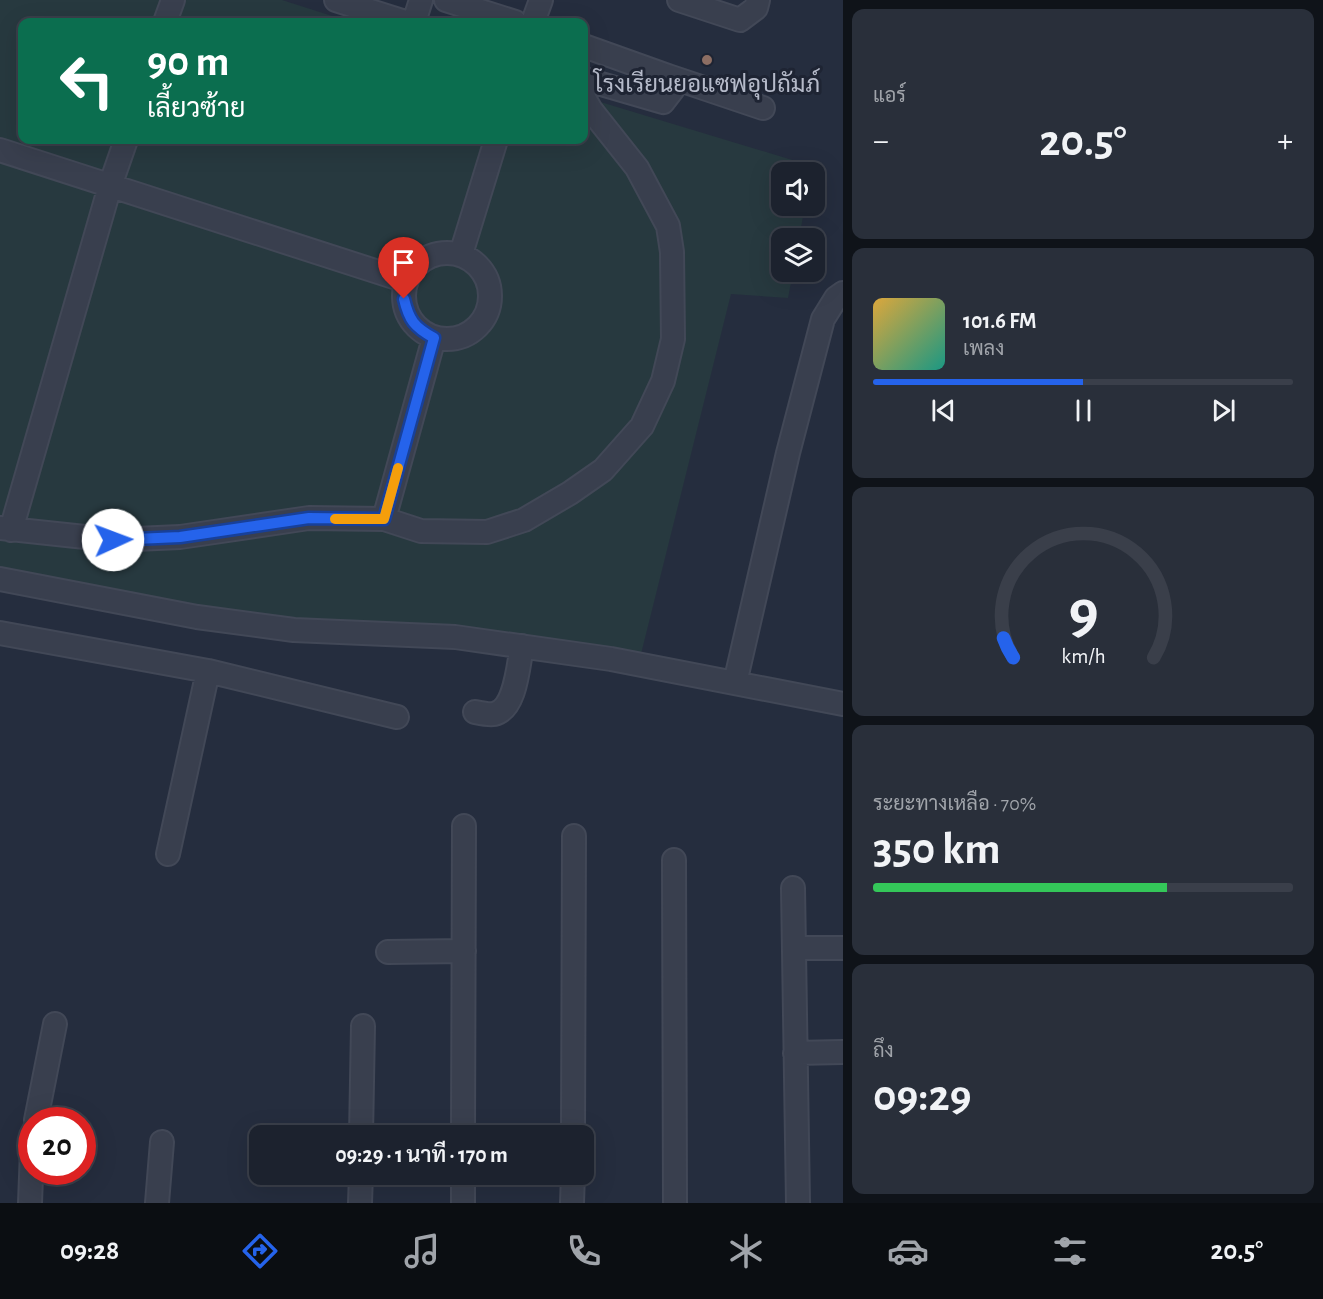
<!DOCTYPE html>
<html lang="th">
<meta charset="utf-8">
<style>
body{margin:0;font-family:"Alegreya Sans",Sarabun,sans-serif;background:#292f3a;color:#f1f3f6;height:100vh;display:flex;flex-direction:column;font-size:22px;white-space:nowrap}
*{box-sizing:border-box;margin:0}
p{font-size:20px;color:#a0a4aa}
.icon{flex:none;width:33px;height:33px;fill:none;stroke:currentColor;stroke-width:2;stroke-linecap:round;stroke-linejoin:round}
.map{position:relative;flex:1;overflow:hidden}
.details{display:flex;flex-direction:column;gap:9px;padding:9px;background:#0f1319;width:480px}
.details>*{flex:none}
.hud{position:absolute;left:18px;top:18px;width:570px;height:126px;border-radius:12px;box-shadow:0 6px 24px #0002,0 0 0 2px #3a3f4a;background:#0b6e4f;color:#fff;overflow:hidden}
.tools{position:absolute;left:771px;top:162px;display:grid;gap:12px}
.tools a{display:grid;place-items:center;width:54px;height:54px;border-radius:12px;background:#1c222e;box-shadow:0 6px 24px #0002,0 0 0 2px #3a3f4a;font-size:30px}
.speed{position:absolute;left:18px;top:1107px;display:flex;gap:12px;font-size:30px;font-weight:700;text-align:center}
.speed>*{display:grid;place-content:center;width:78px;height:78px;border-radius:50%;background:#1c222e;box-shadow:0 6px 24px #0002,0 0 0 2px #3a3f4a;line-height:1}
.speed .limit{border:9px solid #d22;background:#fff;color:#111}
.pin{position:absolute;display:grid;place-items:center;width:51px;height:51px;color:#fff;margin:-62px -26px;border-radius:50% 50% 50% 0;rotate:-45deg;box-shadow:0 0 6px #0007}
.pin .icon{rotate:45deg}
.me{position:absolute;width:66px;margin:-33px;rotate:88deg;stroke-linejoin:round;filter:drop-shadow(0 0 4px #0008)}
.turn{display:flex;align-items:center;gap:21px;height:126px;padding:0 30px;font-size:27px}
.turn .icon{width:78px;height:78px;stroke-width:2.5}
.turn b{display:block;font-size:42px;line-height:51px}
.big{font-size:45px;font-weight:600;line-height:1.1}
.details .card{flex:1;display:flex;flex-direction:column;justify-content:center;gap:9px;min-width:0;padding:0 21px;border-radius:12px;background:#292f3a}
.details .dial{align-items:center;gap:0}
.dial svg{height:156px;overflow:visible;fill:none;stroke:#3a3f4a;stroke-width:7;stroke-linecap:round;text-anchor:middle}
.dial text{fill:#f1f3f6;stroke:none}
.song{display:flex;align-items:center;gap:18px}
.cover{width:72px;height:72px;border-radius:9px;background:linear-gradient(135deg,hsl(40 70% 55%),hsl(170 70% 35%))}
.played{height:6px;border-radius:3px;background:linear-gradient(90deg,#2563eb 50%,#3a3f4a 50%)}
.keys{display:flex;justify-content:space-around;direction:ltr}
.heat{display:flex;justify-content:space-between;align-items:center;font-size:33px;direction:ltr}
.charge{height:9px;border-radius:4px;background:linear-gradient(90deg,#34c759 70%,#3a3f4a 0)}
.trip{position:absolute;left:249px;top:1125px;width:345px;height:60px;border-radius:12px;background:#1c222e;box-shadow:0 6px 24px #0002,0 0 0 2px #3a3f4a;font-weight:600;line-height:60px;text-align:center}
.dock{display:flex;height:96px;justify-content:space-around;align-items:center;background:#0b0e12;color:#a0a4aa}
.dock .icon{width:42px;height:42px}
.dock .current{color:#2563eb}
.dock b{font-size:27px;color:#f1f3f6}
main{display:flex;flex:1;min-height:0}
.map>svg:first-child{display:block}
.green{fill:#27393f}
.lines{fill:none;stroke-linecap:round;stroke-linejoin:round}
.minor-casing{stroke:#424857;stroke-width:26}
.minor{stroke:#393f4e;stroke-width:22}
.route-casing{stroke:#184099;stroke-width:15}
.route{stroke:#2563eb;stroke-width:10}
.slow{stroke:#f59e0b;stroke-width:10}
.education-dot{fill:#8d6e63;stroke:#1e2433;stroke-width:2}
.labels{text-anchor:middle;stroke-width:6;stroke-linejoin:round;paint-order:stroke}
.poi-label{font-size:24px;fill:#b5bac9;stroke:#1e2433}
</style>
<main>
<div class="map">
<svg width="843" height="1203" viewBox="0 0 843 1203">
<rect width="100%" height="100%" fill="#252d3e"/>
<path class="green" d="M 0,0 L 282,0 L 351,22 L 22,22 L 22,140 L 584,140 L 584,97 L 812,166 L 811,172 L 782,172 L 782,206 L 805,206 L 799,238 L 782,238 L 782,272 L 793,272 L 788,298 L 731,294 L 640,658 L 245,620 L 0,573 Z"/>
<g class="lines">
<g class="minor-casing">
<path id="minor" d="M 336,0 L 405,22
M 446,0 L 515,22
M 679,0 L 740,20 L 756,8 L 758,0
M 165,22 L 173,0
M 414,22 L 421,0
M 533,22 L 541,0
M 584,46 L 668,76 L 673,89 L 663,102 L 584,79
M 668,76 L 763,108
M 0,150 L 406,281
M404 296a43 43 0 1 1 86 0a43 43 0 1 1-86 0Z
M 461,254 L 496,140
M 434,338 L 384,519 L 421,531 L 487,532 L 524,520 L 570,493 L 603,470 L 642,426 L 663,381 L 673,339 L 672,252 L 668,226 L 637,168 L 591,110 L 584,98
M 0,528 L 113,540 L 180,537 L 309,518 L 384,519
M 11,530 L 110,186 L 126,140
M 0,579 L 197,617 L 294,630 L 455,637 L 611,659 L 843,704
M 0,633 L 208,671 L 397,717
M 735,683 L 788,453 L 823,319 L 836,298 L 843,293
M 475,712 C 480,713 489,715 494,714 C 516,709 518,666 522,646
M 168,854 L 208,671
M 674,860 L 675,1203
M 793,888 L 798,1203
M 794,948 L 843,948
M 388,952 L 464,951
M 795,1053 L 843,1052
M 36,1120 L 55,1024
M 361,1136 L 363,1026
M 463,1136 L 464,826
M 573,1136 L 574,836
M 30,1203 L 32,1150
M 157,1203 L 162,1142
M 360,1203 L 361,1174
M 463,1203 L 463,1174
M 572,1203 L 573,1174"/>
</g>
<use href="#minor" class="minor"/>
</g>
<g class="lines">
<g class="route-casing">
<path id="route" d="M 113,540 L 180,537 L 309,518 L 384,519 L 434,338 C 414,327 409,320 404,299"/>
</g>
<use href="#route" class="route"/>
<path class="slow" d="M 335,519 L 384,519 L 398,468"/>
</g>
<circle class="education-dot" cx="707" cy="60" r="6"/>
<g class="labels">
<g class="poi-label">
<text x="707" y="92">โรงเรียนยอแซฟอุปถัมภ์</text>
</g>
</g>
</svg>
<div class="tools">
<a><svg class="icon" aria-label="sound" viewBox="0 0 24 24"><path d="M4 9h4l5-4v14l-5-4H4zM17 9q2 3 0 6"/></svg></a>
<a><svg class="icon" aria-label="layers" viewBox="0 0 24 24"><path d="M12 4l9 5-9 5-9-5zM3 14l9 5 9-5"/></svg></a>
</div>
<div class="speed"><div class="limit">20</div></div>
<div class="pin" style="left:404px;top:299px;background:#d93025"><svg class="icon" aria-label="arrive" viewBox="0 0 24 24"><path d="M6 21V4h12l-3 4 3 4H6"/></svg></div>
<svg class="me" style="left:113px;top:540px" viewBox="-20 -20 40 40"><circle r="19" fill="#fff"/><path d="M0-13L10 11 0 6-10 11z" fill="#2563eb"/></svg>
<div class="trip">09:29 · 1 นาที · 170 m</div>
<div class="hud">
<div class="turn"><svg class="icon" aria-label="left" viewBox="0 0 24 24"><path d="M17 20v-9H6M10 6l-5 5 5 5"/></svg><div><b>90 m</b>เลี้ยวซ้าย</div></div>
</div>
</div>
<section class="details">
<div class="card"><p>แอร์</p>
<div class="heat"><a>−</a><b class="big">20.5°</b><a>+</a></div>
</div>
<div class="card">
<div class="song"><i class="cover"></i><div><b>101.6 FM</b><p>เพลง</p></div></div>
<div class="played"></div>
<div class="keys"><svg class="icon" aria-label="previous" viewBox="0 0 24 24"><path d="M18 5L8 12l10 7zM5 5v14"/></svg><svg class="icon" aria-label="pause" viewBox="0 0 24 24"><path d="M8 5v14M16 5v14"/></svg><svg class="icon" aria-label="next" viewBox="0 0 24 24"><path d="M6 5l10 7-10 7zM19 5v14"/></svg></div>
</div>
<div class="card dial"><svg viewBox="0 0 100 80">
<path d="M14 69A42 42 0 1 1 86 69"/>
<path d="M14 69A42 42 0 0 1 9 59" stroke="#2563eb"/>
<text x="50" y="56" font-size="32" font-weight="700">9</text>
<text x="50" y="72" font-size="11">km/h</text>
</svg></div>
<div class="card"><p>ระยะทางเหลือ · 70%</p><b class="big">350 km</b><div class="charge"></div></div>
<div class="card"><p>ถึง</p><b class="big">09:29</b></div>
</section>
</main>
<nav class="dock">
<b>09:28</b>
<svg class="icon current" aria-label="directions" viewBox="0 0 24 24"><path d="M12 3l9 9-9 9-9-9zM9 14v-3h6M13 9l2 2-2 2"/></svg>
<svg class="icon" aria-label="music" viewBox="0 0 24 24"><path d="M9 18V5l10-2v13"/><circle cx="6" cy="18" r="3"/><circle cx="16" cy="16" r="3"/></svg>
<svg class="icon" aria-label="phone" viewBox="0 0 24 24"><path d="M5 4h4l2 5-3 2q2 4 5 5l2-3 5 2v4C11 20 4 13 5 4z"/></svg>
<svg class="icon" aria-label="climate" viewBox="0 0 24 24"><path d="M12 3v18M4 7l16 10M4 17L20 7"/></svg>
<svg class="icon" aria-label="car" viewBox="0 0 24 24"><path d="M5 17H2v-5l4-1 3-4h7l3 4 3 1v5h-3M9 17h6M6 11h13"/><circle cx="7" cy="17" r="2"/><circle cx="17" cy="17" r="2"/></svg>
<svg class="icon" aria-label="filters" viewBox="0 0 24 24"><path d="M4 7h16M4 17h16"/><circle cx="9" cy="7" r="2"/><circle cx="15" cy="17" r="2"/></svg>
<b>20.5°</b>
</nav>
